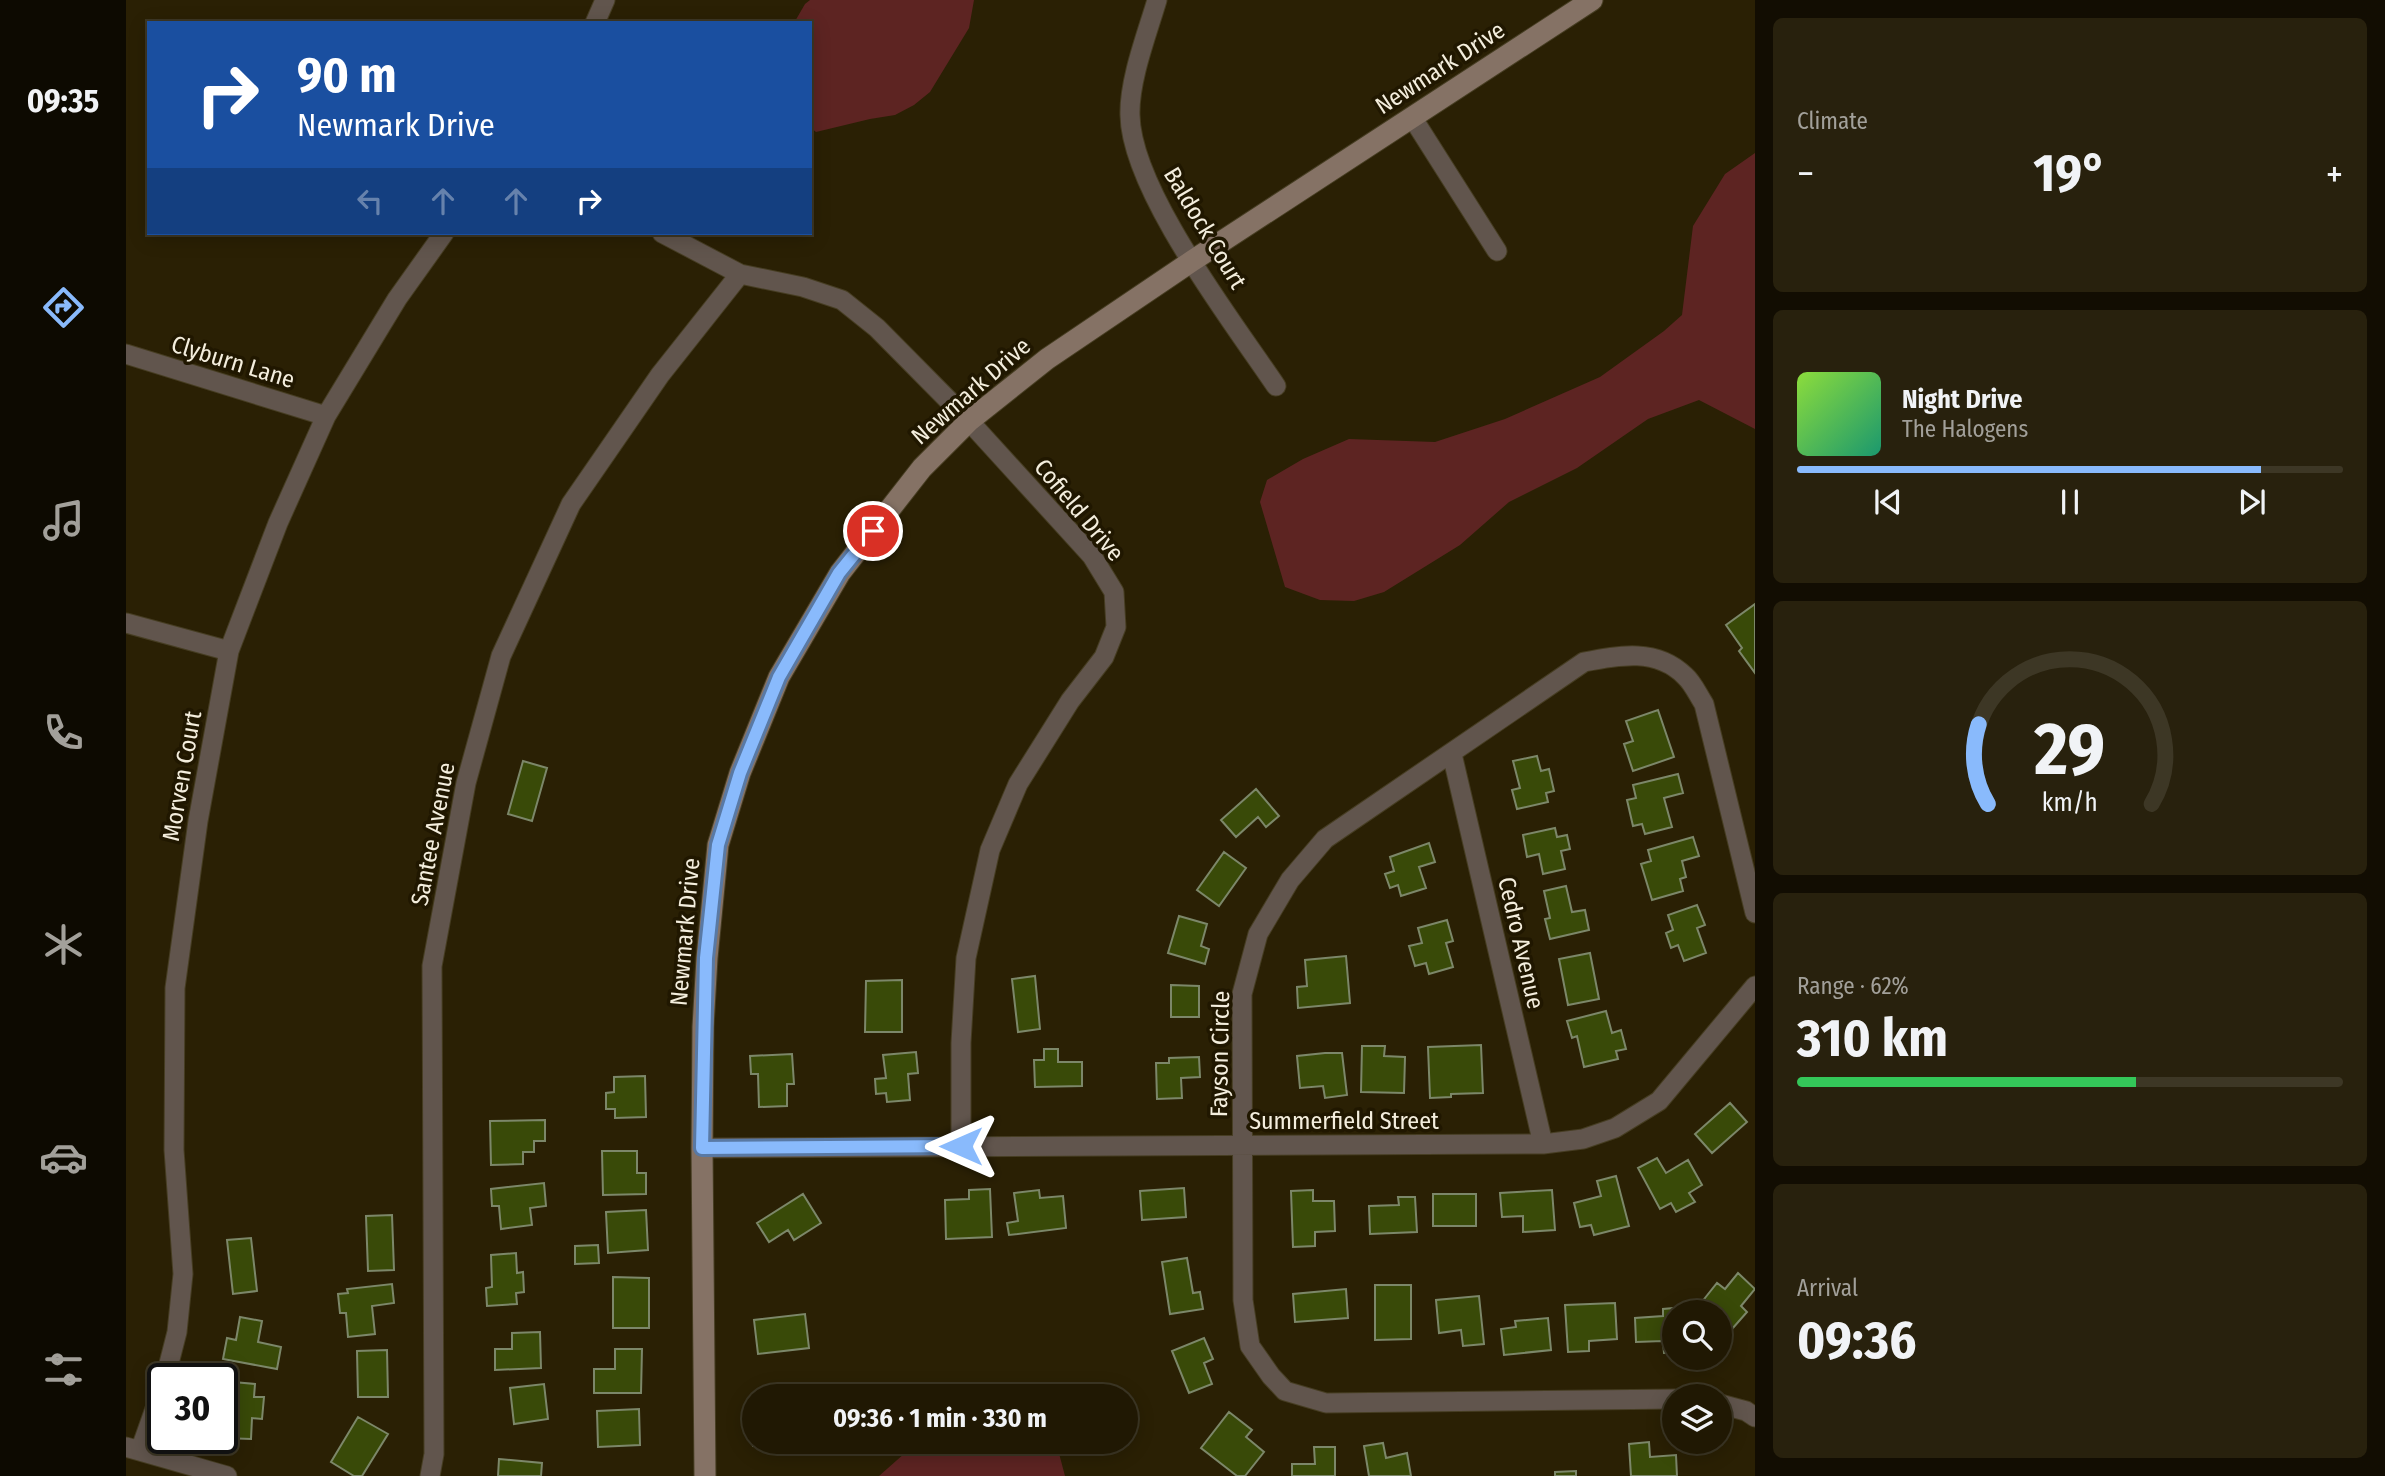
<!DOCTYPE html>
<meta charset="utf-8">
<style>
body{margin:0;font-family:"Fira Sans Condensed",sans-serif;background:#28210d;color:#f1f3f6;height:100vh;display:flex;flex-direction:column;font-size:26px;white-space:nowrap}
*{box-sizing:border-box;margin:0}
p{font-size:23px;color:#a2a09a}
.icon{flex:none;width:38px;height:38px;fill:none;stroke:currentColor;stroke-width:2;stroke-linecap:round;stroke-linejoin:round}
.map{position:relative;flex:1;overflow:hidden}
.sheet{display:flex;flex-direction:column;gap:18px;padding:18px;background:#120d02;width:630px}
.sheet>*{flex:none}
.top-card{position:absolute;left:21px;top:21px;width:665px;height:214px;border-radius:0px;box-shadow:0 4px 18px #0003,0 0 0 2px #3d3725;background:#1a4fa0;color:#fff;overflow:hidden}
.buttons{position:absolute;left:1536px;top:1300px;display:grid;gap:14px}
.buttons a{display:grid;place-items:center;width:70px;height:70px;border-radius:50%;background:#201803;box-shadow:0 4px 18px #0003,0 0 0 2px #3d3725;font-size:35px}
.speed{position:absolute;left:21px;top:1363px;display:flex;gap:14px;font-size:35px;font-weight:700;text-align:center}
.speed>*{display:grid;place-content:center;width:91px;height:91px;border-radius:50%;background:#201803;box-shadow:0 4px 18px #0003,0 0 0 2px #3d3725;line-height:1}
.speed .limit{border:4px solid #111;border-radius:10px;background:#fff;color:#111}
.pin{position:absolute;display:grid;place-items:center;width:60px;height:60px;color:#fff;margin:-30px;border:4px solid #fff;border-radius:50%;box-shadow:0 2px 7px #0007}
.me{position:absolute;width:77px;margin:-38px;rotate:270deg;stroke-linejoin:round;filter:drop-shadow(0 0 5px #0008)}
.turn{display:flex;align-items:center;gap:24px;height:147px;padding:0 35px;font-size:32px}
.turn .icon{width:91px;height:91px;stroke-width:2.5}
.turn b{display:block;font-size:49px;line-height:60px}
.lanes{display:flex;align-items:center;height:66px;padding:0 35px;background:#0003;justify-content:center;gap:35px;direction:ltr}
.lanes .off{opacity:.35}
.big{font-size:52px;font-weight:700;line-height:1.1}
.sheet .card{flex:1;display:flex;flex-direction:column;justify-content:center;gap:10px;min-width:0;padding:0 24px;border-radius:10px;background:#28210d}
.sheet .dial{align-items:center;gap:0}
.dial svg{height:182px;overflow:visible;fill:none;stroke:#3d3725;stroke-width:7;stroke-linecap:round;text-anchor:middle}
.dial text{fill:#f1f3f6;stroke:none}
.song{display:flex;align-items:center;gap:21px}
.cover{width:84px;height:84px;border-radius:10px;background:linear-gradient(135deg,hsl(90 70% 55%),hsl(160 70% 35%))}
.played{height:7px;border-radius:4px;background:linear-gradient(90deg,#89bafc 85%,#3d3725 85%)}
.keys{display:flex;justify-content:space-around;direction:ltr}
.heat{display:flex;justify-content:space-between;align-items:center;font-size:38px;direction:ltr}
.charge{height:10px;border-radius:5px;background:linear-gradient(90deg,#34c759 62%,#3d3725 0)}
.trip{position:absolute;left:616px;top:1384px;width:396px;height:70px;border-radius:35px;background:#201803;box-shadow:0 4px 18px #0003,0 0 0 2px #3d3725;font-weight:700;line-height:70px;text-align:center}
main{display:flex;flex:1;min-height:0}
.tabs{display:flex;flex-direction:column;width:126px;justify-content:space-around;align-items:center;background:#0d0a01;color:#a2a09a}
.tabs .icon{width:49px;height:49px}
.tabs .current{color:#89bafc}
.tabs b{font-size:32px;color:#f1f3f6}
.map>svg:first-child{display:block}
.green{fill:#5d2422}
.building{fill:#394a08;stroke:#7c8769;stroke-width:2}
.lines{fill:none;stroke-linecap:round;stroke-linejoin:round}
.street-casing{stroke:#463d22;stroke-width:21}
.secondary-casing{stroke:#463d22;stroke-width:23}
.street{stroke:#61554d;stroke-width:19}
.secondary{stroke:#857265;stroke-width:21}
.route-casing{stroke:#5979a4;stroke-width:18}
.route{stroke:#89bafc;stroke-width:12}
.labels{text-anchor:middle;stroke-width:7;stroke-linejoin:round;paint-order:stroke}
.street-label{font-size:24px;fill:#f4eedd;stroke:#201700}
</style>
<main>
<nav class="tabs">
<b>09:35</b>
<svg class="icon current" aria-label="directions" viewBox="0 0 24 24"><path d="M12 3l9 9-9 9-9-9zM9 14v-3h6M13 9l2 2-2 2"/></svg>
<svg class="icon" aria-label="music" viewBox="0 0 24 24"><path d="M9 18V5l10-2v13"/><circle cx="6" cy="18" r="3"/><circle cx="16" cy="16" r="3"/></svg>
<svg class="icon" aria-label="phone" viewBox="0 0 24 24"><path d="M5 4h4l2 5-3 2q2 4 5 5l2-3 5 2v4C11 20 4 13 5 4z"/></svg>
<svg class="icon" aria-label="climate" viewBox="0 0 24 24"><path d="M12 3v18M4 7l16 10M4 17L20 7"/></svg>
<svg class="icon" aria-label="car" viewBox="0 0 24 24"><path d="M5 17H2v-5l4-1 3-4h7l3 4 3 1v5h-3M9 17h6M6 11h13"/><circle cx="7" cy="17" r="2"/><circle cx="17" cy="17" r="2"/></svg>
<svg class="icon" aria-label="filters" viewBox="0 0 24 24"><path d="M4 7h16M4 17h16"/><circle cx="9" cy="7" r="2"/><circle cx="15" cy="17" r="2"/></svg>
</nav>
<div class="map">
<svg width="1629" height="1476" viewBox="0 0 1629 1476">
<rect width="100%" height="100%" fill="#2a2004"/>
<path class="green" d="M 684,0 L 848,0 L 843,28 L 804,92 L 788,105 L 769,115 L 744,119 L 690,132 L 684,127 L 684,23 L 668,23 L 679,4 Z
M 1629,153 L 1629,429 L 1573,400 L 1522,419 L 1451,468 L 1383,502 L 1334,545 L 1258,592 L 1228,601 L 1194,600 L 1159,587 L 1134,502 L 1141,480 L 1177,459 L 1223,439 L 1309,442 L 1379,419 L 1474,377 L 1538,331 L 1556,315 L 1567,226 L 1599,174 Z
M 832,1442 L 930,1442 L 939,1476 L 753,1476 L 779,1453 Z"/>
<path class="building" d="M 1629,604 L 1629,673 L 1613,651 L 1616,648 L 1600,625 Z
M 1532,710 L 1548,757 L 1507,771 L 1498,744 L 1507,741 L 1500,721 Z
M 1411,756 L 1415,771 L 1423,769 L 1428,791 L 1420,793 L 1422,802 L 1391,809 L 1386,790 L 1394,788 L 1387,761 Z
M 397,761 L 421,768 L 406,821 L 382,814 Z
M 1552,774 L 1557,793 L 1538,798 L 1546,827 L 1519,834 L 1516,824 L 1507,826 L 1501,800 L 1510,798 L 1507,785 Z
M 1130,789 L 1153,816 L 1140,827 L 1132,817 L 1110,837 L 1095,820 Z
M 1429,828 L 1431,837 L 1441,835 L 1444,849 L 1435,851 L 1439,869 L 1417,874 L 1413,854 L 1401,857 L 1397,835 Z
M 1567,837 L 1573,856 L 1556,861 L 1560,877 L 1554,879 L 1557,891 L 1526,900 L 1515,864 L 1525,861 L 1522,850 Z
M 1303,843 L 1309,862 L 1293,867 L 1300,888 L 1275,896 L 1272,885 L 1264,888 L 1259,874 L 1268,871 L 1264,857 Z
M 1098,852 L 1120,868 L 1093,906 L 1071,890 Z
M 1440,886 L 1446,912 L 1459,910 L 1463,930 L 1424,939 L 1419,919 L 1424,918 L 1418,891 Z
M 1571,905 L 1579,925 L 1571,928 L 1580,953 L 1558,961 L 1552,945 L 1545,948 L 1540,933 L 1547,930 L 1542,915 Z
M 1053,916 L 1081,924 L 1075,946 L 1083,949 L 1079,964 L 1042,953 Z
M 1321,920 L 1327,941 L 1320,943 L 1327,967 L 1303,974 L 1300,963 L 1289,966 L 1283,946 L 1296,943 L 1292,928 Z
M 1464,953 L 1473,999 L 1442,1005 L 1433,959 Z
M 1220,956 L 1224,1003 L 1172,1008 L 1171,987 L 1181,986 L 1179,960 Z
M 909,976 L 914,1029 L 892,1032 L 886,979 Z
M 776,980 L 776,1032 L 739,1032 L 740,981 Z
M 1045,985 L 1073,986 L 1073,1017 L 1045,1017 Z
M 1480,1011 L 1486,1033 L 1495,1030 L 1500,1049 L 1490,1051 L 1492,1059 L 1458,1067 L 1451,1036 L 1446,1038 L 1441,1021 Z
M 1355,1045 L 1357,1093 L 1325,1094 L 1325,1097 L 1304,1098 L 1302,1047 Z
M 1236,1046 L 1259,1046 L 1258,1056 L 1279,1057 L 1278,1093 L 1235,1092 Z
M 918,1049 L 932,1049 L 932,1062 L 956,1062 L 956,1086 L 909,1087 L 908,1060 L 918,1060 Z
M 790,1052 L 792,1073 L 782,1074 L 784,1100 L 761,1102 L 760,1093 L 750,1094 L 749,1079 L 760,1078 L 757,1055 Z
M 1199,1053 L 1216,1053 L 1221,1095 L 1199,1098 L 1197,1086 L 1174,1088 L 1171,1056 Z
M 666,1054 L 668,1084 L 661,1084 L 661,1106 L 633,1107 L 632,1074 L 625,1074 L 624,1056 Z
M 1073,1057 L 1074,1077 L 1055,1078 L 1056,1098 L 1031,1099 L 1030,1063 L 1043,1063 L 1043,1058 Z
M 519,1076 L 520,1117 L 489,1118 L 489,1109 L 480,1109 L 480,1093 L 488,1092 L 488,1077 Z
M 1604,1103 L 1621,1122 L 1586,1153 L 1569,1134 Z
M 419,1120 L 419,1141 L 408,1141 L 408,1152 L 397,1152 L 397,1164 L 365,1165 L 364,1121 Z
M 476,1151 L 511,1151 L 511,1173 L 520,1173 L 520,1194 L 477,1195 Z
M 1531,1158 L 1540,1173 L 1562,1160 L 1576,1185 L 1563,1193 L 1569,1202 L 1550,1212 L 1545,1203 L 1534,1209 L 1512,1168 Z
M 1490,1176 L 1503,1226 L 1468,1235 L 1465,1225 L 1454,1227 L 1448,1203 L 1475,1196 L 1471,1181 Z
M 418,1183 L 420,1206 L 404,1208 L 406,1225 L 375,1229 L 373,1206 L 366,1206 L 365,1189 Z
M 1058,1188 L 1060,1217 L 1016,1220 L 1014,1191 Z
M 864,1189 L 866,1237 L 820,1239 L 819,1200 L 843,1199 L 843,1190 Z
M 913,1190 L 914,1198 L 937,1196 L 940,1228 L 883,1235 L 881,1223 L 892,1221 L 888,1193 Z
M 1187,1190 L 1187,1201 L 1208,1201 L 1209,1231 L 1189,1232 L 1189,1246 L 1167,1247 L 1165,1191 Z
M 1426,1190 L 1429,1230 L 1397,1232 L 1397,1216 L 1376,1217 L 1374,1193 Z
M 677,1194 L 695,1223 L 668,1240 L 662,1230 L 643,1242 L 631,1223 Z
M 1307,1194 L 1350,1194 L 1350,1226 L 1307,1226 Z
M 1272,1197 L 1289,1197 L 1291,1232 L 1244,1234 L 1243,1206 L 1273,1205 Z
M 520,1210 L 522,1250 L 482,1253 L 480,1212 Z
M 266,1215 L 268,1270 L 242,1271 L 240,1216 Z
M 125,1238 L 131,1291 L 107,1294 L 101,1240 Z
M 472,1245 L 473,1263 L 449,1264 L 449,1246 Z
M 390,1253 L 391,1273 L 397,1272 L 398,1292 L 390,1293 L 391,1304 L 361,1306 L 360,1288 L 366,1287 L 365,1255 Z
M 1061,1258 L 1067,1293 L 1074,1292 L 1077,1309 L 1044,1314 L 1036,1262 Z
M 1612,1273 L 1629,1289 L 1615,1306 L 1621,1312 L 1606,1329 L 1594,1319 L 1594,1312 L 1586,1312 L 1575,1303 L 1591,1283 L 1599,1289 Z
M 487,1277 L 523,1278 L 523,1328 L 487,1328 Z
M 266,1284 L 268,1303 L 246,1306 L 249,1334 L 222,1337 L 220,1313 L 214,1313 L 212,1294 L 222,1293 L 221,1289 Z
M 1249,1285 L 1285,1285 L 1285,1339 L 1249,1340 Z
M 1220,1289 L 1222,1318 L 1169,1322 L 1167,1294 Z
M 1353,1296 L 1358,1344 L 1337,1346 L 1335,1330 L 1313,1333 L 1310,1300 Z
M 1489,1303 L 1491,1339 L 1463,1341 L 1463,1351 L 1442,1352 L 1439,1305 Z
M 1559,1307 L 1560,1312 L 1549,1312 L 1549,1352 L 1538,1353 L 1537,1341 L 1510,1342 L 1509,1318 L 1537,1316 L 1537,1309 Z
M 679,1314 L 683,1348 L 632,1354 L 628,1320 Z
M 114,1317 L 136,1321 L 132,1342 L 155,1347 L 151,1369 L 97,1359 L 101,1338 L 110,1340 Z
M 1422,1318 L 1425,1350 L 1378,1355 L 1375,1329 L 1390,1327 L 1389,1321 Z
M 414,1332 L 415,1368 L 369,1370 L 369,1349 L 386,1349 L 386,1333 Z
M 1078,1338 L 1087,1359 L 1078,1363 L 1086,1384 L 1063,1393 L 1046,1351 Z
M 489,1349 L 516,1349 L 515,1393 L 468,1393 L 468,1369 L 489,1369 Z
M 261,1350 L 262,1397 L 232,1397 L 231,1351 Z
M 96,1381 L 129,1384 L 128,1397 L 138,1397 L 136,1419 L 126,1418 L 125,1439 L 98,1438 L 100,1402 L 96,1402 Z
M 418,1384 L 422,1419 L 388,1424 L 384,1388 Z
M 513,1409 L 514,1445 L 472,1447 L 471,1411 Z
M 1103,1412 L 1126,1430 L 1120,1437 L 1138,1452 L 1119,1476 L 1111,1476 L 1075,1448 Z
M 232,1417 L 262,1434 L 236,1476 L 228,1476 L 205,1462 Z
M 627,1427 L 628,1442 L 657,1442 L 657,1445 L 627,1446 Z
M 1523,1442 L 1524,1457 L 1550,1455 L 1551,1476 L 1505,1476 L 1503,1444 Z
M 1257,1443 L 1260,1458 L 1281,1453 L 1285,1476 L 1243,1476 L 1238,1446 Z
M 1188,1447 L 1209,1447 L 1209,1476 L 1166,1476 L 1166,1464 L 1189,1464 Z
M 373,1459 L 416,1463 L 415,1476 L 372,1476 Z
M 1450,1471 L 1450,1476 L 1429,1476 L 1429,1472 Z"/>
<g class="lines">
<g class="street-casing">
<path id="street" d="M 1031,0 C 1021,34 1003,80 1004,115 C 1005,190 1107,322 1150,386
M 469,23 L 479,0
M 1286,117 L 1371,251
M 536,233 L 614,274 L 677,287 L 716,300 L 751,328 L 843,421 L 966,556 L 988,592 L 990,627 L 978,657 L 944,701 L 892,784 L 864,850 L 840,958 L 835,1043 L 835,1146
M 0,354 L 200,416
M 0,623 L 103,651
M 1326,754 L 1417,1144
M 576,1148 L 1417,1144 L 1457,1139 L 1489,1128 L 1533,1101 L 1629,986
M 39,1379 L 51,1332 L 57,1274 L 48,1150 L 49,988 L 72,821 L 103,651 L 152,523 L 200,416 L 271,299 L 318,233
M 1549,1399 L 1200,1403 L 1159,1391 L 1145,1376 L 1124,1346 L 1117,1300 L 1116,994 L 1132,934 L 1164,880 L 1199,839 L 1458,662 C 1494,655 1531,648 1559,676 C 1567,683 1572,695 1578,704 L 1629,913
M 1594,1404 L 1620,1411 L 1629,1417
M 0,1447 L 101,1476
M 14,1451 L 37,1386
M 304,1476 L 308,1454 L 306,966 L 340,783 L 375,656 L 445,504 L 534,375 L 614,274"/>
</g>
<g class="secondary-casing">
<path id="secondary" d="M 579,1476 L 576,1148 L 577,1027 L 581,958 L 592,845 L 614,773 L 653,677 L 714,573 L 796,468 L 843,421 L 921,359 L 1066,261 L 1466,0"/>
</g>
<use href="#street" class="street"/>
<use href="#secondary" class="secondary"/>
</g>
<g class="lines">
<g class="route-casing">
<path id="route" d="M 747,531 L 713,573 L 653,677 L 614,773 L 592,845 L 580,958 L 576,1148 L 835,1146"/>
</g>
<use href="#route" class="route"/>
</g>
<g class="labels">
<g class="street-label">
<text transform="translate(1314 68) rotate(-33)" y="8">Newmark Drive</text>
<text transform="translate(1079 228) rotate(59)" y="8">Baldock Court</text>
<text transform="translate(107 362) rotate(17)" y="8">Clyburn Lane</text>
<text transform="translate(845 391) rotate(-41)" y="8">Newmark Drive</text>
<text transform="translate(953 510) rotate(50)" y="8">Cofield Drive</text>
<text transform="translate(56 776) rotate(-80)" y="8">Morven Court</text>
<text transform="translate(307 834) rotate(-79)" y="8">Santee Avenue</text>
<text transform="translate(559 932) rotate(-85)" y="8">Newmark Drive</text>
<text transform="translate(1395 943) rotate(77)" y="8">Cedro Avenue</text>
<text transform="translate(1094 1054) rotate(-89)" y="8">Fayson Circle</text>
<text x="1218" y="1129">Summerfield Street</text>
</g>
</g>
</svg>
<div class="buttons">
<a><svg class="icon" aria-label="search" viewBox="0 0 24 24"><circle cx="10" cy="10" r="6"/><path d="M15 15l6 6"/></svg></a>
<a><svg class="icon" aria-label="layers" viewBox="0 0 24 24"><path d="M12 4l9 5-9 5-9-5zM3 14l9 5 9-5"/></svg></a>
</div>
<div class="speed"><div class="limit">30</div></div>
<div class="pin" style="left:747px;top:531px;background:#d93025"><svg class="icon" aria-label="arrive" viewBox="0 0 24 24"><path d="M6 21V4h12l-3 4 3 4H6"/></svg></div>
<svg class="me" style="left:835px;top:1146px" viewBox="-20 -20 40 40"><path d="M0-17L14 15 0 8-14 15z" fill="#89bafc" stroke="#fff" stroke-width="4"/></svg>
<div class="trip">09:36 · 1 min · 330 m</div>
<div class="top-card">
<div class="turn"><svg class="icon" aria-label="right" viewBox="0 0 24 24"><path d="M7 20v-9h11M14 6l5 5-5 5"/></svg><div><b>90 m</b>Newmark Drive</div></div>
<div class="lanes"><svg class="icon off" aria-label="left" viewBox="0 0 24 24"><path d="M17 20v-9H6M10 6l-5 5 5 5"/></svg><svg class="icon off" aria-label="ahead" viewBox="0 0 24 24"><path d="M12 20V5M6 11l6-6 6 6"/></svg><svg class="icon off" aria-label="ahead" viewBox="0 0 24 24"><path d="M12 20V5M6 11l6-6 6 6"/></svg><svg class="icon" aria-label="right" viewBox="0 0 24 24"><path d="M7 20v-9h11M14 6l5 5-5 5"/></svg></div>
</div>
</div>
<section class="sheet">
<div class="card"><p>Climate</p>
<div class="heat"><a>−</a><b class="big">19°</b><a>+</a></div>
</div>
<div class="card">
<div class="song"><i class="cover"></i><div><b>Night Drive</b><p>The Halogens</p></div></div>
<div class="played"></div>
<div class="keys"><svg class="icon" aria-label="previous" viewBox="0 0 24 24"><path d="M18 5L8 12l10 7zM5 5v14"/></svg><svg class="icon" aria-label="pause" viewBox="0 0 24 24"><path d="M8 5v14M16 5v14"/></svg><svg class="icon" aria-label="next" viewBox="0 0 24 24"><path d="M6 5l10 7-10 7zM19 5v14"/></svg></div>
</div>
<div class="card dial"><svg viewBox="0 0 100 80">
<path d="M14 69A42 42 0 1 1 86 69"/>
<path d="M14 69A42 42 0 0 1 10 34" stroke="#89bafc"/>
<text x="50" y="56" font-size="32" font-weight="700">29</text>
<text x="50" y="72" font-size="11">km/h</text>
</svg></div>
<div class="card"><p>Range · 62%</p><b class="big">310 km</b><div class="charge"></div></div>
<div class="card"><p>Arrival</p><b class="big">09:36</b></div>
</section>
</main>
